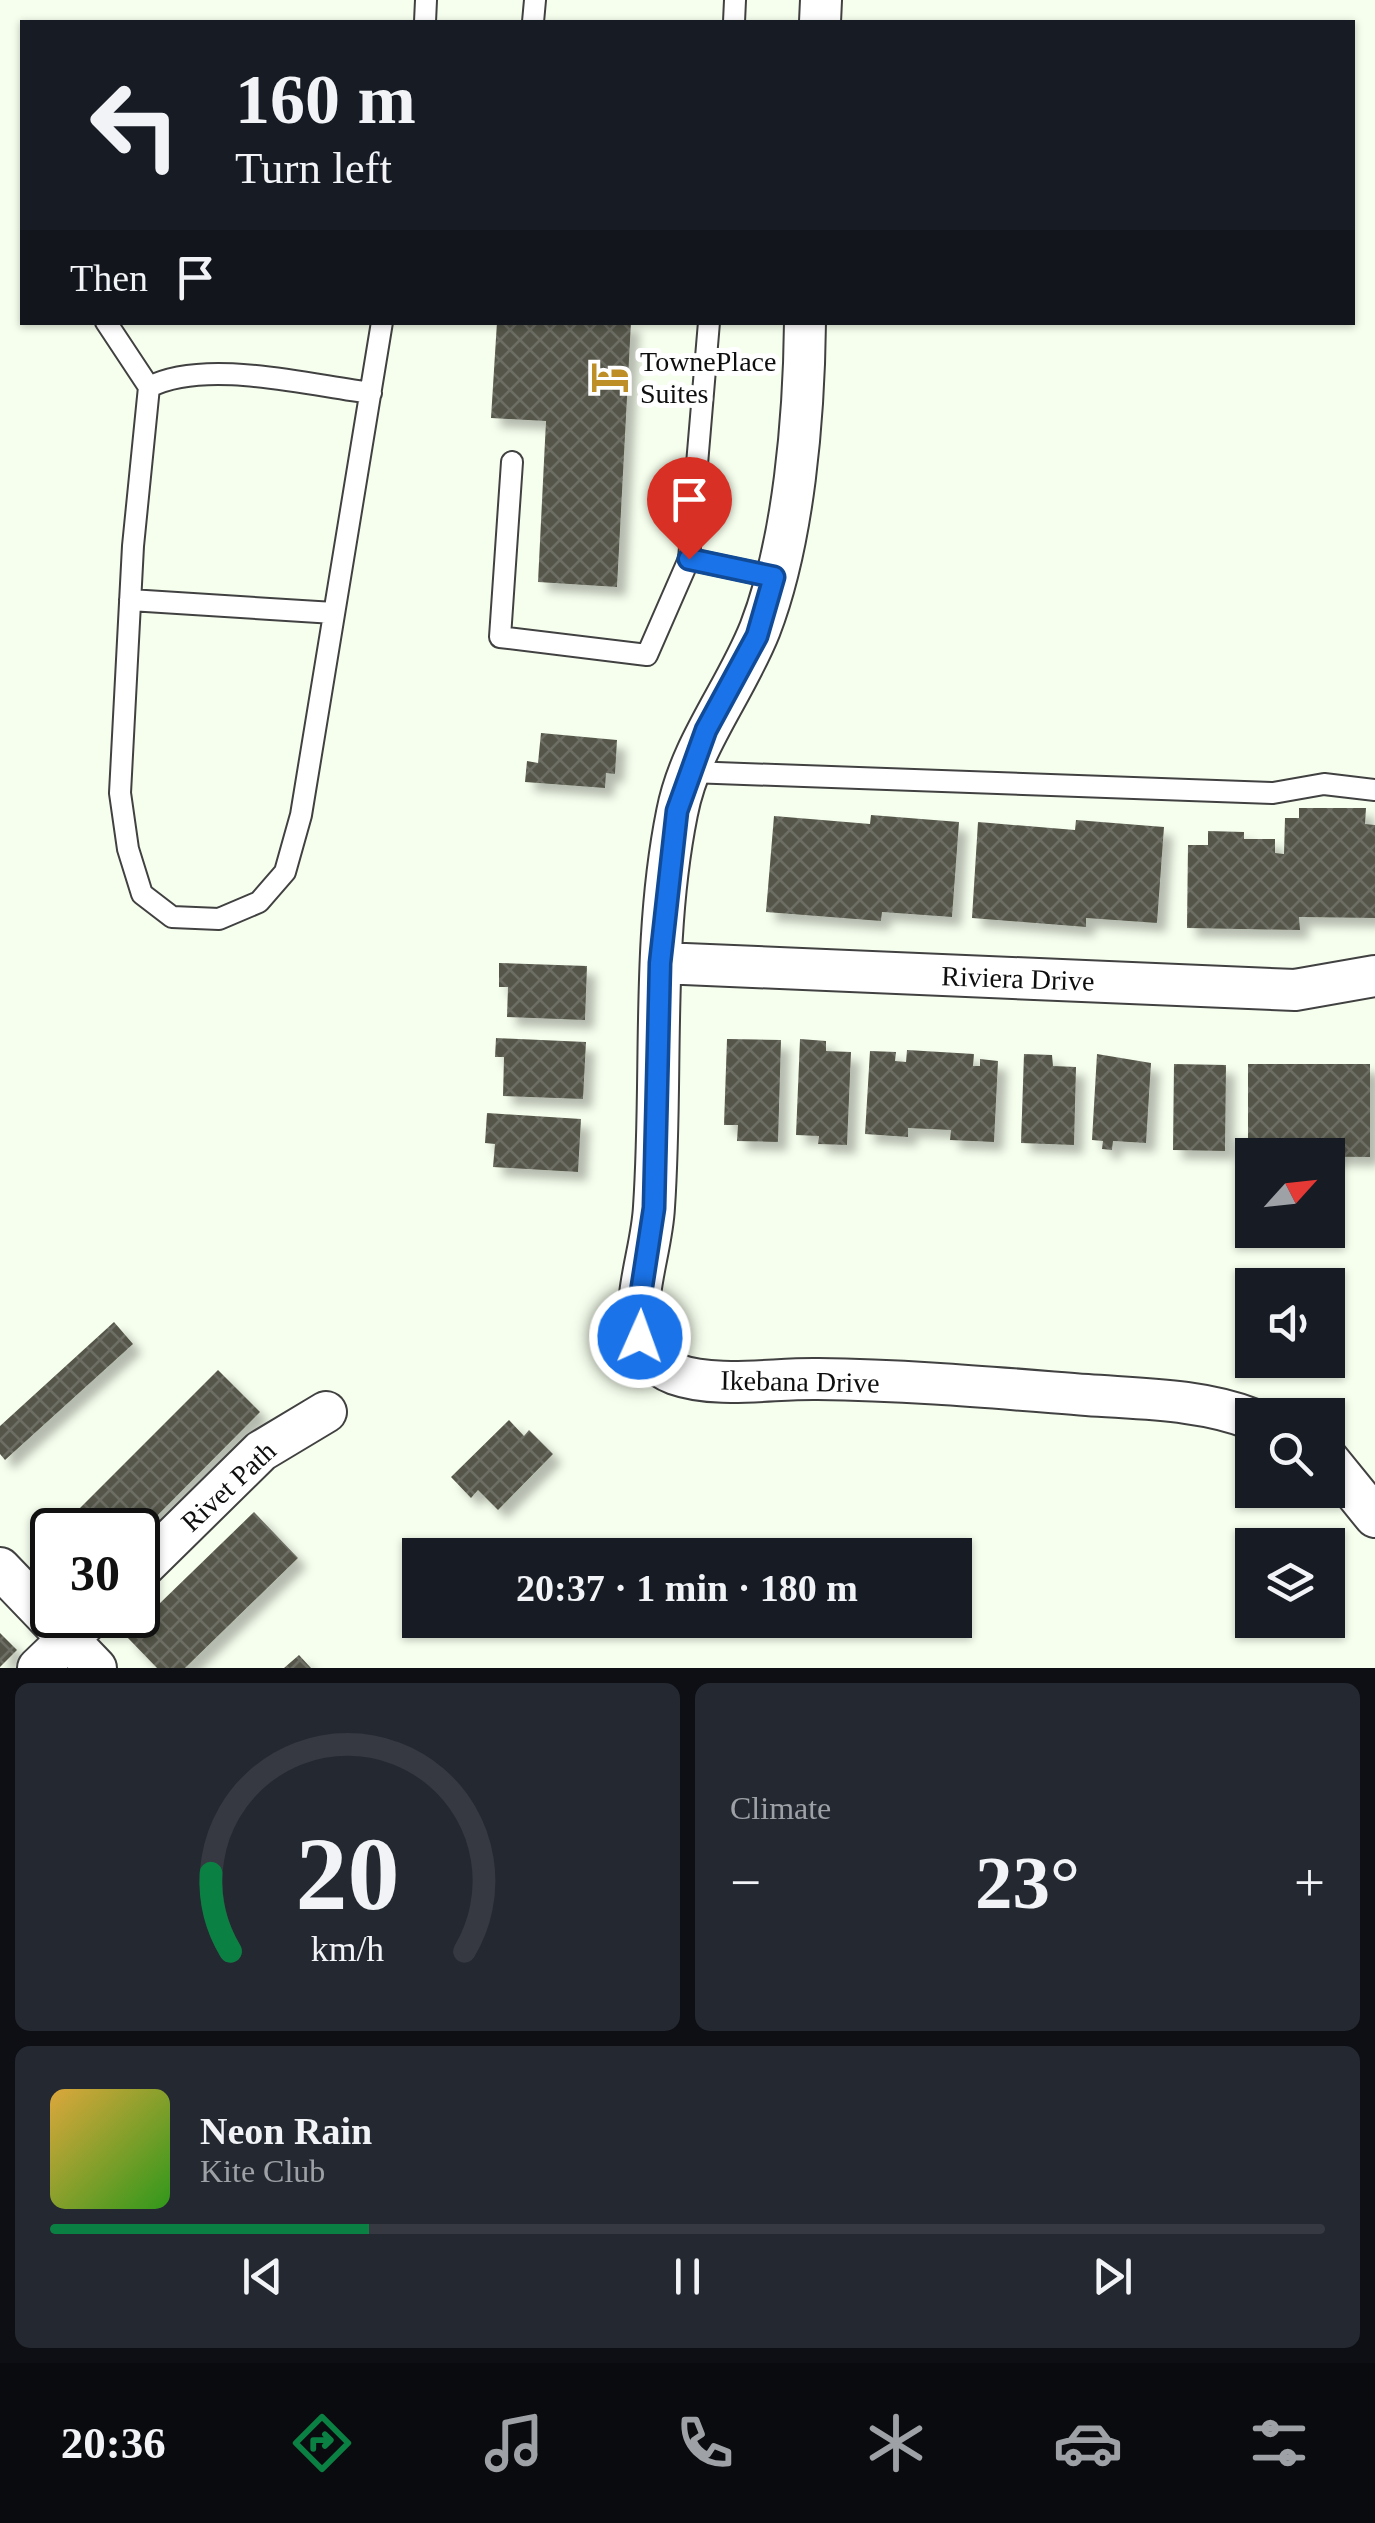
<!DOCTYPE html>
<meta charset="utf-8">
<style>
body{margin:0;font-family:Georgia,serif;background:#242831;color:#f1f3f6;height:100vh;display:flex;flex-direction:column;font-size:38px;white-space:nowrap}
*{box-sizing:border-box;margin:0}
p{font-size:32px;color:#9ea1a6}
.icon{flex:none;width:55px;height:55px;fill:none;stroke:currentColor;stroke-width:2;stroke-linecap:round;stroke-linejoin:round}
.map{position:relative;height:1668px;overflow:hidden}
.sheet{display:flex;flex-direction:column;gap:15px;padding:15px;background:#0d0f14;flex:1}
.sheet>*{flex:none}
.hud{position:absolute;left:20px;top:20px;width:1335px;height:305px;border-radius:0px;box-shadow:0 2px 8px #0004;background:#171b24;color:#f1f3f6;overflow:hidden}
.needle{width:65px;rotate:63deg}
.tools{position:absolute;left:1235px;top:1138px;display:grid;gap:20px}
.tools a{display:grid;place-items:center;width:110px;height:110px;border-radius:0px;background:#171b24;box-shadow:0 2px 8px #0004;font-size:50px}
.speed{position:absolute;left:30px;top:1508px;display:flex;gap:20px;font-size:50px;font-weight:700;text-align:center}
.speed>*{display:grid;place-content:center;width:130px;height:130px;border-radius:50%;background:#171b24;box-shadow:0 2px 8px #0004;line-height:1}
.speed .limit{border:5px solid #111;border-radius:15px;background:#fff;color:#111}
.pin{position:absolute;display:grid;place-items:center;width:85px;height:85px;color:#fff;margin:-102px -42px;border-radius:50% 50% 50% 0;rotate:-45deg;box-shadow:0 0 10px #0007}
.pin .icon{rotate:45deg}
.me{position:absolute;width:110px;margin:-55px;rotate:2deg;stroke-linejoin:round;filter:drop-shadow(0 0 8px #0008)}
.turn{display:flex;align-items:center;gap:35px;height:210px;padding:0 50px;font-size:45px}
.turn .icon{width:130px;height:130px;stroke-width:2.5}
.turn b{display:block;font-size:70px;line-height:85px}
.then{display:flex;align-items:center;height:95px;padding:0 50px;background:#0003;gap:20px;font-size:38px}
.big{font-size:75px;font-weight:600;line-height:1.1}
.sheet .card{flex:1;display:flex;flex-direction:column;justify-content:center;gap:15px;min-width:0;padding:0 35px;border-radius:15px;background:#242831}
.sheet .dial{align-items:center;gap:0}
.dial svg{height:260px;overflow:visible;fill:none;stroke:#363941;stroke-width:7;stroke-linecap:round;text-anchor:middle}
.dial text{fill:#f1f3f6;stroke:none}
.song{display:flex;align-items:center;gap:30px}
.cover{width:120px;height:120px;border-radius:15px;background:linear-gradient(135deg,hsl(40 70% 55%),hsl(110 70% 35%))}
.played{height:10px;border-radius:5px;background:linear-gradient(90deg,#0b8043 25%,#363941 25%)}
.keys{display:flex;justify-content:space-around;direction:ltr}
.heat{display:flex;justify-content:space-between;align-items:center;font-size:55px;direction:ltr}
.sheet .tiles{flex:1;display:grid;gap:15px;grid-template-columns:1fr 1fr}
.card:last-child{grid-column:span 2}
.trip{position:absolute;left:402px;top:1538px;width:570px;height:100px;border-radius:0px;background:#171b24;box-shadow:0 2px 8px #0004;font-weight:600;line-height:100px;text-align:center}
.tab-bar{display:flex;height:160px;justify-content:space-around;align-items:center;background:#090b0e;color:#9ea1a6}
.tab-bar .icon{width:70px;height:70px}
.tab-bar .selected{color:#0b8043}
.tab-bar b{font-size:45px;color:#f1f3f6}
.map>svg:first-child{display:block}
.building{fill:url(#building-cross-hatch);filter:url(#shadow)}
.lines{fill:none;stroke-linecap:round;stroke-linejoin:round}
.service-casing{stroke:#414141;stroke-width:24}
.minor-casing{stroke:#414141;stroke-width:44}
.service{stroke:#fff;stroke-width:20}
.minor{stroke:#fff;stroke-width:40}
.route-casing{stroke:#114b97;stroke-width:25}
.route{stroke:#1a73e8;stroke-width:18}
.labels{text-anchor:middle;stroke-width:10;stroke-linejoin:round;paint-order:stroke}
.poi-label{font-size:28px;fill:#0e0e0e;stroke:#fff;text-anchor:start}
.street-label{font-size:28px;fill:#0e0e0e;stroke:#fff}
</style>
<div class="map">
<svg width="1375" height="1668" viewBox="0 0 1375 1668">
<defs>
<pattern id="building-cross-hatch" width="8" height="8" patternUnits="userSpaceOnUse" patternTransform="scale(2.5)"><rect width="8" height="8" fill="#55564a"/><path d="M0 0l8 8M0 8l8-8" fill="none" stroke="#6e6e65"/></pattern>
<filter id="shadow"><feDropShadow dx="9" dy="9" stdDeviation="5" flood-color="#0004"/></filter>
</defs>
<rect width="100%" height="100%" fill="#f6ffee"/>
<path class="building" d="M 497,322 L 631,322 L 617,587 L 538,582 L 546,421 L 491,418 Z
M 541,733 L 617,740 L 615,774 L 606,773 L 605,788 L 525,782 L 527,761 L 538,763 Z
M 1299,808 L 1366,808 L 1365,824 L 1375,825 L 1375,918 L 1299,917 L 1300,930 L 1187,928 L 1188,845 L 1208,845 L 1208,831 L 1244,832 L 1244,839 L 1275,839 L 1275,853 L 1284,854 L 1285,818 L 1299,818 Z
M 871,815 L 959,822 L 952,917 L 882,912 L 881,921 L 766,912 L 774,816 L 870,824 Z
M 1076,820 L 1164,827 L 1157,923 L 1086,918 L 1086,927 L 972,918 L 978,822 L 1075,830 Z
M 499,963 L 587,966 L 585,1020 L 507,1017 L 508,987 L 499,987 Z
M 496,1038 L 586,1042 L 583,1099 L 503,1096 L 504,1057 L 495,1057 Z
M 727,1039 L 781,1040 L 778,1142 L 737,1141 L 738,1125 L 724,1125 Z
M 800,1039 L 826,1041 L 826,1051 L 851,1052 L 847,1145 L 818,1144 L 819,1136 L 796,1135 Z
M 907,1050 L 974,1054 L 973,1066 L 980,1066 L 980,1059 L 998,1061 L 994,1142 L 950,1140 L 951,1130 L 908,1128 L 908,1137 L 865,1134 L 870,1051 L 896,1052 L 895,1061 L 906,1062 Z
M 1024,1054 L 1052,1055 L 1053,1066 L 1076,1067 L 1074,1145 L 1021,1143 Z
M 1097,1054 L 1151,1063 L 1146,1143 L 1113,1141 L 1112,1150 L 1102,1149 L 1103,1141 L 1092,1140 Z
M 1174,1064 L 1226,1065 L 1225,1151 L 1173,1150 Z
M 1248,1064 L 1370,1064 L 1370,1157 L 1248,1156 Z
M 487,1113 L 581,1119 L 578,1172 L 493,1167 L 495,1144 L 485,1143 Z
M 114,1322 L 133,1344 L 5,1460 L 0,1454 L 0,1426 Z
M 218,1370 L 260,1412 L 138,1535 L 138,1530 L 58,1530 Z
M 509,1420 L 524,1436 L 529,1430 L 553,1454 L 498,1510 L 478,1490 L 471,1498 L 451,1477 Z
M 254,1512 L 298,1558 L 185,1668 L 157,1668 L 126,1636 Z
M 52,1535 L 52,1562 L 39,1549 Z
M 0,1633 L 17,1650 L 0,1667 Z
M 299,1655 L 311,1668 L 284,1668 Z"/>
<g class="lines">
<g class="service-casing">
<path id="service" d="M 425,22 L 426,0
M 533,22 L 535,0
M 734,22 L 735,0
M 106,322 L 149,387
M 371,393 C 307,385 206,358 149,387 L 133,546 L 120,793 L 128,849 L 142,894 L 172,917 L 219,919 L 259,902 L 285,872 L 301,815 L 382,322
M 512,462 L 500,637 L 647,655 L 689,559 L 709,322
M 689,559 L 774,577
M 130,600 L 334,613
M 690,772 L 1273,793 L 1324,784 L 1375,790"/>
</g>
<g class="minor-casing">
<path id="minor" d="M 820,22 L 821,0
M 805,322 C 804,417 794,541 760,629 C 735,692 690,745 677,813 C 651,942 663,1076 654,1207 C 652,1248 634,1291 640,1332 C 643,1352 656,1367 675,1374 C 717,1389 774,1378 818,1379 C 907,1380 997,1388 1087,1395 C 1140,1399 1202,1399 1252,1419
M 661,963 L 1295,990 L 1375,976
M 1328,1459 L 1375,1517
M 0,1568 L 96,1668
M 138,1572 L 261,1451 L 326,1412
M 38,1668 L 93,1615"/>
</g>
<use href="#service" class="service"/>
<use href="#minor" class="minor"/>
</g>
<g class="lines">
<g class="route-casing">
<path id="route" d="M 640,1337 L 638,1312 L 654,1208 L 660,963 L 677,811 L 706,730 L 757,636 L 774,577 L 689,559"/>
</g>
<use href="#route" class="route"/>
</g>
<defs>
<g id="hotel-bare" transform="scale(3)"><path d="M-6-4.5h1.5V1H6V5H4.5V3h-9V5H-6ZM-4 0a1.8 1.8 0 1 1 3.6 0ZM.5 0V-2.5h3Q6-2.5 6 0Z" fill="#bd8f26" stroke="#fff" stroke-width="2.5" paint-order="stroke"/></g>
</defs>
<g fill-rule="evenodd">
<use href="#hotel-bare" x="610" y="377"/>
</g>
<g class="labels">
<g class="poi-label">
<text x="640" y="371">TownePlace<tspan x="640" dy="32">Suites</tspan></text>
</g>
<g class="street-label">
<text transform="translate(1018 978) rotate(2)" y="10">Riviera Drive</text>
<text transform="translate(800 1381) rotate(1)" y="10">Ikebana Drive</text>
<text transform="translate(228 1486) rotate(-43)" y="10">Rivet Path</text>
</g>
</g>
</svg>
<div class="tools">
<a><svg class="needle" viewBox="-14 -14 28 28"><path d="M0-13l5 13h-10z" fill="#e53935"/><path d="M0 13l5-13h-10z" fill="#9ea1a6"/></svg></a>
<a><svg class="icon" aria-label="sound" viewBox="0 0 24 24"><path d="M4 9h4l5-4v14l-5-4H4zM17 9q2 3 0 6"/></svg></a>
<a><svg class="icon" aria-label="search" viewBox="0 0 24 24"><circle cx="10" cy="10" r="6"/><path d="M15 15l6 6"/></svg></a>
<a><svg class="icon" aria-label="layers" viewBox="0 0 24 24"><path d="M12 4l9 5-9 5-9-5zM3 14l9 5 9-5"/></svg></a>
</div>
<div class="speed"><div class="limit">30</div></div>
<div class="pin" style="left:689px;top:559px;background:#d93025"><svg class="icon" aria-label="arrive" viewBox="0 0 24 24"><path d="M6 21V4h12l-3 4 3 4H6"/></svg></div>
<svg class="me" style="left:640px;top:1337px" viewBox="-20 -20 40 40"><circle r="17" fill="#1a73e8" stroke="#fff" stroke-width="3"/><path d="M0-11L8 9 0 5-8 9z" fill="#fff"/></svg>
<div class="trip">20:37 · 1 min · 180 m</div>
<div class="hud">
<div class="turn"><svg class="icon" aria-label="left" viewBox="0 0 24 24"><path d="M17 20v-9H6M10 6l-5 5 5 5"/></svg><div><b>160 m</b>Turn left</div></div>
<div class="then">Then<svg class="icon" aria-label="arrive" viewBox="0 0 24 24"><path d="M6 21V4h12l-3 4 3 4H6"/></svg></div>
</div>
</div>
<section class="sheet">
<div class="tiles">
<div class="card dial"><svg viewBox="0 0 100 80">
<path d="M14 69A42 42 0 1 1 86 69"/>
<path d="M14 69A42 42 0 0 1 8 45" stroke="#0b8043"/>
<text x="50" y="56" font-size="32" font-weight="700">20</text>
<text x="50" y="72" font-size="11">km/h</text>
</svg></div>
<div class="card"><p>Climate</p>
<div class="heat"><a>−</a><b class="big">23°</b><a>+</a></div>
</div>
<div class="card">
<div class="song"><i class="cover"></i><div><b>Neon Rain</b><p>Kite Club</p></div></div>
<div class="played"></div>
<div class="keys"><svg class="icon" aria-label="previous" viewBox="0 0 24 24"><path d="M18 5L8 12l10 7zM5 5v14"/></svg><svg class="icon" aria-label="pause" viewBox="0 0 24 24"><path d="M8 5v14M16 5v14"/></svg><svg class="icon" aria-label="next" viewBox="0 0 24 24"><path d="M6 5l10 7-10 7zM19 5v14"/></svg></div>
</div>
</div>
</section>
<nav class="tab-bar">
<b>20:36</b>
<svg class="icon selected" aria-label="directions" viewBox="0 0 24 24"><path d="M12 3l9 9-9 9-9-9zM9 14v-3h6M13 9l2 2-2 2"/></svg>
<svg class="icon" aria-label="music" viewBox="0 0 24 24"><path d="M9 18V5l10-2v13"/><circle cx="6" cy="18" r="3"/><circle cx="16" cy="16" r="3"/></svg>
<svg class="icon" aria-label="phone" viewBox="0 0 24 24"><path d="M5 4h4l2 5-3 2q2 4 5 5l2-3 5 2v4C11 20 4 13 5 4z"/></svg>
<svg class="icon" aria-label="climate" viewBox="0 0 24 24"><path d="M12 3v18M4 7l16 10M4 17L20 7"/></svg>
<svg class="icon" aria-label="car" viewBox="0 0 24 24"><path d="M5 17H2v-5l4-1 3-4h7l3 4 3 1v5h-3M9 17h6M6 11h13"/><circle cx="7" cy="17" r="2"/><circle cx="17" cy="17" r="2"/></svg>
<svg class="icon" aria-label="filters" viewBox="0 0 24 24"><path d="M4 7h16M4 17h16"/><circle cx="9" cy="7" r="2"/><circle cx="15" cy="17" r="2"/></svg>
</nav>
